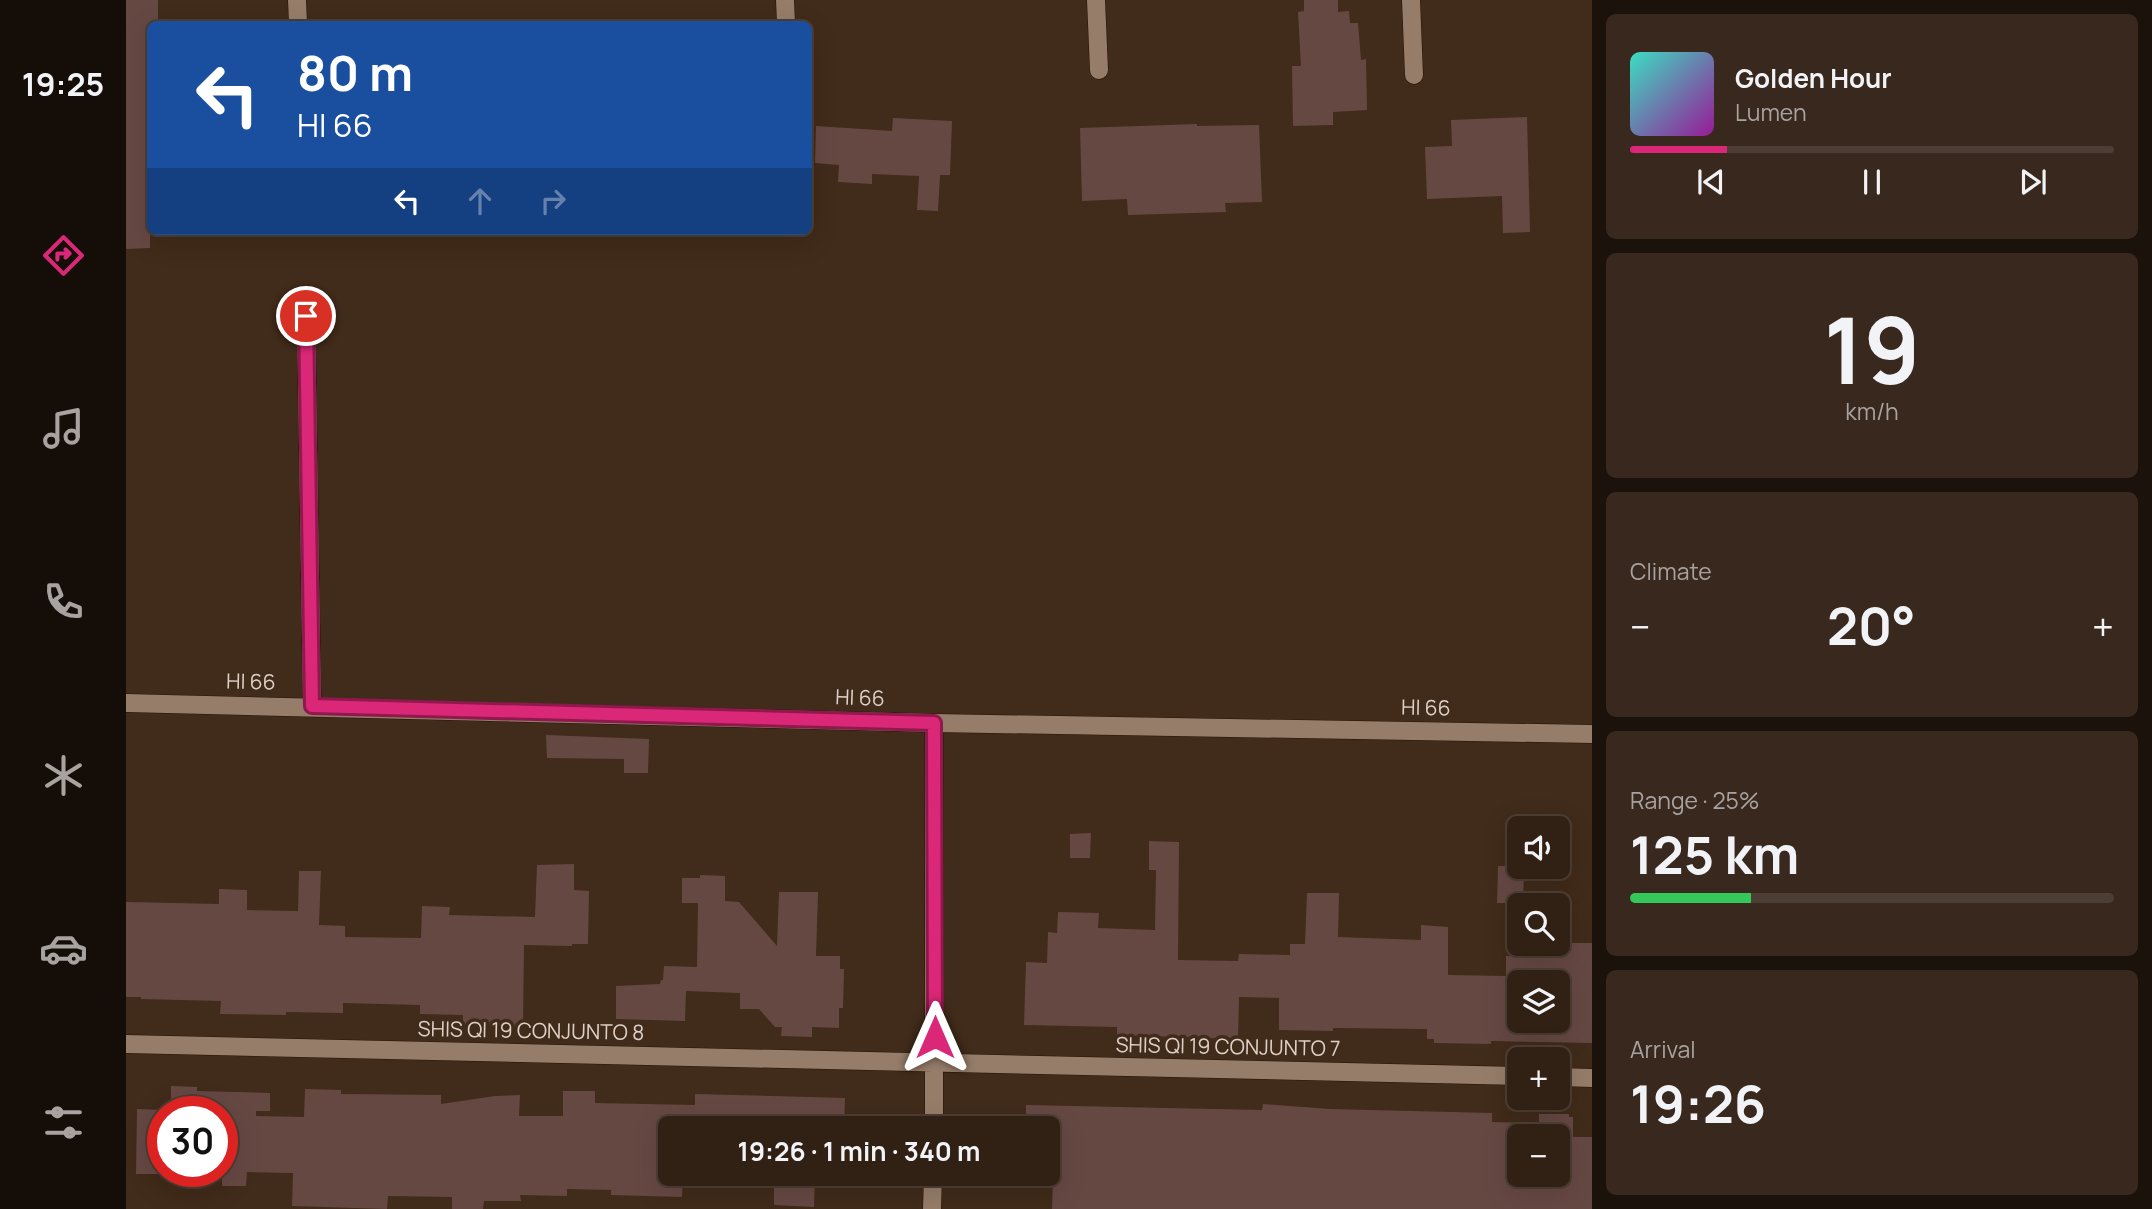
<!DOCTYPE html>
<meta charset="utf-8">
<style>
body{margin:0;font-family:Manrope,sans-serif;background:#39281d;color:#f1f3f6;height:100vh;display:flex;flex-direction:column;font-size:26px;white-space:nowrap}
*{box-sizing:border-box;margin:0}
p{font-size:23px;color:#a8a3a0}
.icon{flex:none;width:38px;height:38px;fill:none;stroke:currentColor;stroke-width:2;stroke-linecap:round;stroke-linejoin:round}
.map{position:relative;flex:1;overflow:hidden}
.details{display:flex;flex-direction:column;gap:14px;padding:14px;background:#1b120b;width:560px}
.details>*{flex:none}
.top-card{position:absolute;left:21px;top:21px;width:665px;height:214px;border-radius:10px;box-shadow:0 7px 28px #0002,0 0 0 2px #4c3e34;background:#1a4fa0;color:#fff;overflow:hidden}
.controls{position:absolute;left:1381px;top:816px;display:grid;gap:14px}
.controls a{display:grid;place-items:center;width:63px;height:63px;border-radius:10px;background:#312014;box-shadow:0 7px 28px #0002,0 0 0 2px #4c3e34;font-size:35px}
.speed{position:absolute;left:21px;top:1096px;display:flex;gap:14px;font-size:35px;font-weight:700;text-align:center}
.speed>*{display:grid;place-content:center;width:91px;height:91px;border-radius:50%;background:#312014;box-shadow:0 7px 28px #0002,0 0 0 2px #4c3e34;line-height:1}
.speed .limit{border:10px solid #d22;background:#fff;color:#111}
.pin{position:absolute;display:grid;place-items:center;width:60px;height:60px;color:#fff;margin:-30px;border:4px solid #fff;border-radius:50%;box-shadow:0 2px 7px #0007}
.me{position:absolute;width:77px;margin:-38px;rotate:0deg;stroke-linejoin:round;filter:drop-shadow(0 0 5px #0008)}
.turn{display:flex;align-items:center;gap:24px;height:147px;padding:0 35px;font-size:32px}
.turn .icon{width:91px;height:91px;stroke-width:2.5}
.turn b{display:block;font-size:49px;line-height:60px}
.lanes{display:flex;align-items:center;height:66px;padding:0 35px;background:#0003;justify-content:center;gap:35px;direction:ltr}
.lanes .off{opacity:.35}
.big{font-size:52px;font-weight:700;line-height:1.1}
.details .tile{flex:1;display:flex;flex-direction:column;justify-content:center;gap:10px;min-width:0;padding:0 24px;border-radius:10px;background:#39281d}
.details .dial{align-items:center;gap:0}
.dial b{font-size:91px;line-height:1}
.song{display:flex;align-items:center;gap:21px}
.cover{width:84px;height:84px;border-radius:10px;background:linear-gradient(135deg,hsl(170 70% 55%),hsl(300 70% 35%))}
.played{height:7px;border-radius:4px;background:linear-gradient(90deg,#db2777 20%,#4c3e34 20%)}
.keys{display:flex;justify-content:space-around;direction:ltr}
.heat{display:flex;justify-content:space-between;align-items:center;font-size:38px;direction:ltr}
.charge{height:10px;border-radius:5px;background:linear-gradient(90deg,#34c759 25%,#4c3e34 0)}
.trip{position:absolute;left:532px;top:1116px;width:402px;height:70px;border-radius:10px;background:#312014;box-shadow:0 7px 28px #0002,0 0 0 2px #4c3e34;font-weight:700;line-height:70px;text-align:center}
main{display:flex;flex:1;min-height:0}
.dock{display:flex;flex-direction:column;width:126px;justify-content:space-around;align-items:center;background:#140d08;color:#a8a3a0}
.dock .icon{width:49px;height:49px}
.dock .on{color:#db2777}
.dock b{font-size:32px;color:#f1f3f6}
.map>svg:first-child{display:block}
.building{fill:#664843;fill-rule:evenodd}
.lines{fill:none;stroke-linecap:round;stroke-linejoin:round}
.minor-casing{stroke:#271304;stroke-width:19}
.minor{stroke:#967d6a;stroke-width:18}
.route-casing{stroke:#8e194d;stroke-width:18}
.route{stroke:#db2777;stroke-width:12}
.labels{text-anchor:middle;stroke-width:7;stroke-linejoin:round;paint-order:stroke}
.street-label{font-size:21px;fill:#ded0c6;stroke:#412b1a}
</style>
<main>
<nav class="dock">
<b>19:25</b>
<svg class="icon on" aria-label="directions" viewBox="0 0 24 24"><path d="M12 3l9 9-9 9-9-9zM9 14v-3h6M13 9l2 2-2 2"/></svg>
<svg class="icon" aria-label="music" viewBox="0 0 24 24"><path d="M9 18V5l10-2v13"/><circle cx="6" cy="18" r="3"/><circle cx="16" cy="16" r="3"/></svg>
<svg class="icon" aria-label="phone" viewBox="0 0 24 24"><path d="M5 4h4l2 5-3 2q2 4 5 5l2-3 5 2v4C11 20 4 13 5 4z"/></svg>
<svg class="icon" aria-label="climate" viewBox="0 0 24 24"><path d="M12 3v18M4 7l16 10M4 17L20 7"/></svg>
<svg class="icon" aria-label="car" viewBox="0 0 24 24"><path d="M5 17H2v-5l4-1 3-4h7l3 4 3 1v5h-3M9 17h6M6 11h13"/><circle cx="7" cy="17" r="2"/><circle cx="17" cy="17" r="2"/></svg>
<svg class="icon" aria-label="filters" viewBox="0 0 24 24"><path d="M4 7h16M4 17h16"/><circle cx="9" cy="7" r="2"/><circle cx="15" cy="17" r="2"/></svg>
</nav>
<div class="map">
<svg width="1466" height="1209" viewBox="0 0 1466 1209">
<rect width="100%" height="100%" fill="#412b1a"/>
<path class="building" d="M 0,0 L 32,0 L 32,24 L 24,24 L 24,248 L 0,249 Z
M 1178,0 L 1212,0 L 1212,12 L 1223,11 L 1224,23 L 1232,23 L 1235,60 L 1240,59 L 1241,110 L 1207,112 L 1207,125 L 1167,126 L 1166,66 L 1175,66 L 1172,12 L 1178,11 Z
M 1401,117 L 1404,232 L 1377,233 L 1376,196 L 1301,199 L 1299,147 L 1326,146 L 1325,120 Z
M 767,118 L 826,121 L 824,175 L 814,175 L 812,211 L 791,210 L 793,176 L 746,174 L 746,184 L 712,182 L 713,165 L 689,163 L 690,126 L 766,131 Z
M 1071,124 L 1071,126 L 1133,125 L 1136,202 L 1099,203 L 1100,212 L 1002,215 L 1001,199 L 956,201 L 954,128 Z
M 420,735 L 523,739 L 522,773 L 498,773 L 498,759 L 421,758 Z
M 965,833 L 964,858 L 944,858 L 944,834 Z
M 1023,841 L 1053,842 L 1052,960 L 1112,961 L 1113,954 L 1164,955 L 1164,944 L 1179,944 L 1181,893 L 1213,893 L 1212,937 L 1295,940 L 1295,925 L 1322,927 L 1322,975 L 1380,976 L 1380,956 L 1388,956 L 1388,943 L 1466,943 L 1466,1043 L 1365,1041 L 1365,1044 L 1308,1043 L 1308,1039 L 1301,1039 L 1301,1029 L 1207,1028 L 1207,1031 L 1153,1030 L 1153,998 L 1113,997 L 1112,1039 L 991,1035 L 991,1027 L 898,1025 L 900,962 L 921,963 L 922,932 L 931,933 L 932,912 L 973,913 L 972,928 L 1029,930 L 1030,870 L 1023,870 ZM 1393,982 L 1432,982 L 1432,1020 L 1393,1020 Z
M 448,864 L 448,890 L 463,891 L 462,944 L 446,944 L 446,946 L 398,945 L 397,1026 L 337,1025 L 337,1015 L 294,1014 L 294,1005 L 217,1003 L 217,1013 L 160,1012 L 160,1015 L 94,1014 L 95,1001 L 15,999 L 15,997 L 0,997 L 0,902 L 93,904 L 93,889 L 121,890 L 121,910 L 172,911 L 173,871 L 195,871 L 193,925 L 219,926 L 219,937 L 295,938 L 296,906 L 324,907 L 323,915 L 409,917 L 411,865 Z
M 1372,866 L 1398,866 L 1397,903 L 1371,903 Z
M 574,875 L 599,876 L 599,901 L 613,902 L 651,946 L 653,892 L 692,892 L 690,956 L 714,956 L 714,969 L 718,969 L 717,1008 L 713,1008 L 713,1028 L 686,1027 L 686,1037 L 655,1036 L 656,1027 L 649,1027 L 633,1009 L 614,1009 L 614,993 L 560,991 L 559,1021 L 490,1019 L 490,986 L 534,984 L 535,980 L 537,980 L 538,966 L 571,967 L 572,903 L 556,903 L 556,878 L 574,878 Z
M 45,1086 L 71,1087 L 71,1091 L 144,1093 L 144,1111 L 130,1111 L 130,1116 L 178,1117 L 179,1089 L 215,1090 L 215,1094 L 315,1095 L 315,1104 L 369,1096 L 394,1095 L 393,1116 L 437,1116 L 437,1091 L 469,1091 L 469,1103 L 569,1105 L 569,1094 L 719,1098 L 718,1129 L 544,1129 L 544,1174 L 557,1174 L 556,1197 L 485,1195 L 485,1190 L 441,1189 L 441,1196 L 394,1195 L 395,1201 L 358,1201 L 357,1209 L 326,1209 L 326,1197 L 262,1196 L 261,1209 L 166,1206 L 167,1173 L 121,1172 L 120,1186 L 96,1186 L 96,1111 L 45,1111 Z
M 1137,1104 L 1204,1109 L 1366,1113 L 1366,1122 L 1413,1123 L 1413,1114 L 1443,1114 L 1443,1117 L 1447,1117 L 1447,1137 L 1466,1137 L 1466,1209 L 926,1209 L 927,1178 L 922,1178 L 922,1129 L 900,1129 L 900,1105 L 1136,1110 ZM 1393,1136 L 1432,1136 L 1432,1174 L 1393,1174 Z
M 11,1109 L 37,1110 L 37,1174 L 10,1174 Z
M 648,1174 L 689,1174 L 688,1207 L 648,1205 Z"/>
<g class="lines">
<g class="minor-casing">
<path id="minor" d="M 171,0 L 172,24
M 659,0 L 660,24
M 970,0 L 973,70
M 1285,0 L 1288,75
M 180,316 L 186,706
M 0,703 L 808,723 L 1466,734
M 808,723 L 808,1129
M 0,1044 L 1393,1076
M 1432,1077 L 1466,1078
M 806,1209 L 807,1174"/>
</g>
<use href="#minor" class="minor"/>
</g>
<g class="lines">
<g class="route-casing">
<path id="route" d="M 180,316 L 186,706 L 808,723 L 809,1037"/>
</g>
<use href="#route" class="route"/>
</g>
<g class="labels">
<g class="street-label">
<text transform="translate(125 682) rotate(1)" y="7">HI 66</text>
<text transform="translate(734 698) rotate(2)" y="7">HI 66</text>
<text transform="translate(1300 708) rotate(1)" y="7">HI 66</text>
<text transform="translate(405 1031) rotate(1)" y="7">SHIS QI 19 CONJUNTO 8</text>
<text transform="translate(1102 1047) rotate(1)" y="7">SHIS QI 19 CONJUNTO 7</text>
</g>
</g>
</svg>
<div class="controls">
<a><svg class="icon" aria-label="sound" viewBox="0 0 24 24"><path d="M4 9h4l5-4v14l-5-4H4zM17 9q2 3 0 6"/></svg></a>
<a><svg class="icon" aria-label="search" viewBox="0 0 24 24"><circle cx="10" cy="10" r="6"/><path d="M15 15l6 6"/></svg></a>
<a><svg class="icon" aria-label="layers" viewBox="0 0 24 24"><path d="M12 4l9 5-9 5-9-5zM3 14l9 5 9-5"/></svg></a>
<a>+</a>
<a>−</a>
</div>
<div class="speed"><div class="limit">30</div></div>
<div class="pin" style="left:180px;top:316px;background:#d93025"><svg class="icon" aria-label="arrive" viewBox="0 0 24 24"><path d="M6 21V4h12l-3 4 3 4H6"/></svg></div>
<svg class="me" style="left:809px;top:1037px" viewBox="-20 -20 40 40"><path d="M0-17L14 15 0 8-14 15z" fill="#db2777" stroke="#fff" stroke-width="4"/></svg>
<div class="trip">19:26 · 1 min · 340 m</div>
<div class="top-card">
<div class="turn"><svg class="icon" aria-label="left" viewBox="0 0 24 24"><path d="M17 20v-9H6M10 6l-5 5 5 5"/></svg><div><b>80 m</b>HI 66</div></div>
<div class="lanes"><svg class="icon" aria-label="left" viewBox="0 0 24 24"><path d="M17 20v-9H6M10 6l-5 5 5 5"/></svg><svg class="icon off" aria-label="ahead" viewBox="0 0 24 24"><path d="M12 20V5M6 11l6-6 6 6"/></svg><svg class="icon off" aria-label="right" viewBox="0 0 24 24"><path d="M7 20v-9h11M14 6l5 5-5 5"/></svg></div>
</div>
</div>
<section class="details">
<div class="tile">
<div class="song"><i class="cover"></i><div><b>Golden Hour</b><p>Lumen</p></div></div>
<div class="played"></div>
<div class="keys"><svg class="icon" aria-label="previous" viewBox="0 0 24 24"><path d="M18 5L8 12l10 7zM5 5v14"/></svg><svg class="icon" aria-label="pause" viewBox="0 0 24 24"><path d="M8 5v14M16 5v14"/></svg><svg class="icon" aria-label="next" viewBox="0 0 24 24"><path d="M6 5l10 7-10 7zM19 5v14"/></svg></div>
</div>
<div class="tile dial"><b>19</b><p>km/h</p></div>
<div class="tile"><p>Climate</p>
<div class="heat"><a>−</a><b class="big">20°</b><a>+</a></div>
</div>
<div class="tile"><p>Range · 25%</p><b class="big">125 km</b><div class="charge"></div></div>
<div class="tile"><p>Arrival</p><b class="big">19:26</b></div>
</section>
</main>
